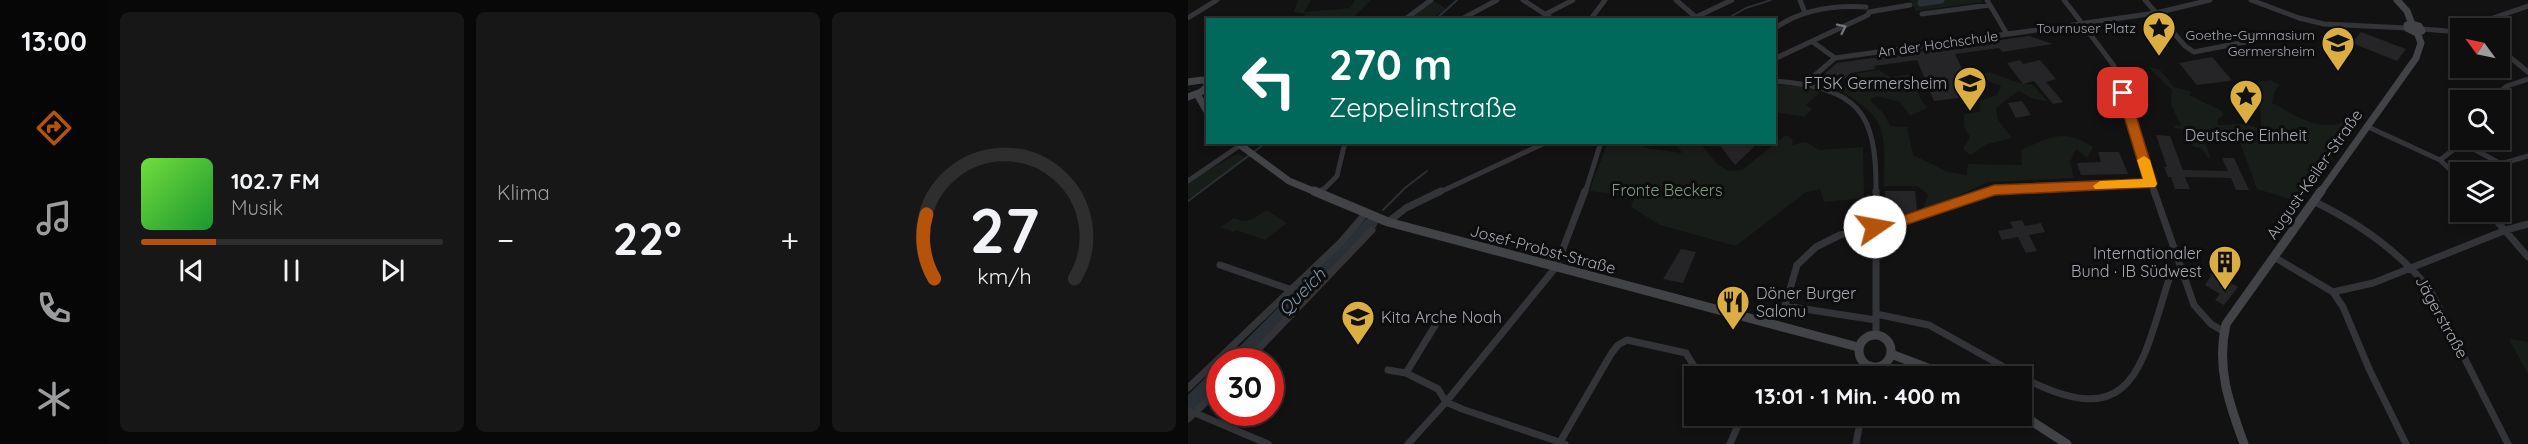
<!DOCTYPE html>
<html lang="de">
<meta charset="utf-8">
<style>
body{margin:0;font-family:Quicksand,sans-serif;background:#171717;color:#f1f3f6;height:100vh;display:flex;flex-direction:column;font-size:22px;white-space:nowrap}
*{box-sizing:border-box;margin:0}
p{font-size:20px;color:#9b9c9e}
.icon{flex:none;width:33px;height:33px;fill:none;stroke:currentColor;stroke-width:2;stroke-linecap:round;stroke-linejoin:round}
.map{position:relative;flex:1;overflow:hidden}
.side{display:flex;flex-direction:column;gap:12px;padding:12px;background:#080808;width:1080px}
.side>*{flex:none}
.banner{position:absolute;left:18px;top:18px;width:570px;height:126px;border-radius:0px;box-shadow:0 3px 9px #0003,0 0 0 2px #2e2e2e;background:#00695c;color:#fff;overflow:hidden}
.needle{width:39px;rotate:303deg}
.fabs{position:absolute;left:1262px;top:18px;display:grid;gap:12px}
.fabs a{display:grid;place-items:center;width:60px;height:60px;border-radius:0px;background:#0e0e0e;box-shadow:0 3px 9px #0003,0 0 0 2px #2e2e2e;font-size:30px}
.speed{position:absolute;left:18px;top:348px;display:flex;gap:12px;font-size:30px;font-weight:700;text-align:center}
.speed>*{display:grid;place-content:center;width:78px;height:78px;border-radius:50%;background:#0e0e0e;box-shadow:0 3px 9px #0003,0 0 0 2px #2e2e2e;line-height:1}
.speed .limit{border:9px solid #d22;background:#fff;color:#111}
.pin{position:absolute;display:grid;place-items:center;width:51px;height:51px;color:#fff;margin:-26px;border-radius:12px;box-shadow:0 3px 9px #0006}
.me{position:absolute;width:66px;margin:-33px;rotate:78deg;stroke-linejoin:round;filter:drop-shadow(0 0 4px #0008)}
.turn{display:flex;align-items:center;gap:21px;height:126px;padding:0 24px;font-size:27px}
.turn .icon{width:78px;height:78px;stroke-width:2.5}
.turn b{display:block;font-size:42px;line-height:51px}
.big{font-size:45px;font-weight:700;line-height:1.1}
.side .tile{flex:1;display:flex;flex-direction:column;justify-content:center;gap:9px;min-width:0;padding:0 21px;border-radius:9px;background:#171717}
.side .dial{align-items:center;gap:0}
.dial svg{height:156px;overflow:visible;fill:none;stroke:#2e2e2e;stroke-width:7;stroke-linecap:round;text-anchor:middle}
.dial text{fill:#f1f3f6;stroke:none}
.song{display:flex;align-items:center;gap:18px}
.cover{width:72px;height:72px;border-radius:9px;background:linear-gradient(135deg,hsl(100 70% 55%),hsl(130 70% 35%))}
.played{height:6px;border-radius:3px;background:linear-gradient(90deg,#b45309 25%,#2e2e2e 25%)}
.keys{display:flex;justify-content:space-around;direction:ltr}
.heat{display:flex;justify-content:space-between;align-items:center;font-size:33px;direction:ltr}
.side .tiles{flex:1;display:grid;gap:12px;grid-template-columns:repeat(3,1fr)}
.trip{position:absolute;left:496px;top:366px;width:348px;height:60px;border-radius:0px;background:#0e0e0e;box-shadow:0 3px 9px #0003,0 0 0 2px #2e2e2e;font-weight:700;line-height:60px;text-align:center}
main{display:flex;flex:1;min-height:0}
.tab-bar{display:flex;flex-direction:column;width:108px;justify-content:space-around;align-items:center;background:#060606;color:#9b9c9e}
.tab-bar .icon{width:42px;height:42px}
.tab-bar .current{color:#b45309}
.tab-bar b{font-size:27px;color:#f1f3f6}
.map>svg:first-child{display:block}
.green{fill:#191d19}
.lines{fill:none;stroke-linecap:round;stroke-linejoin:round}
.stream{stroke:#2a3035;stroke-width:2}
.canal{stroke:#2a3035;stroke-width:7}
.river{fill:#2a3035;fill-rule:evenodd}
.building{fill:#252527}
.street-far1{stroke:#333438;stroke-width:5}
.street{stroke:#333438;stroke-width:7}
.secondary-far1{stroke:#424347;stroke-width:7}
.secondary{stroke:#424347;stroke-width:9}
.oneway{stroke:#72747b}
.route{fill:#b45309;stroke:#753606;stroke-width:1.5}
.slow{fill:#f59e0b}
.labels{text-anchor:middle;stroke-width:6;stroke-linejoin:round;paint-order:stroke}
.far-poi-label{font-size:14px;fill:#a5a8b2;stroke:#0d0d0e;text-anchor:end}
.far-street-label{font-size:14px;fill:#a5a8b2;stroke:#0d0d0e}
.poi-label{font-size:16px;fill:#a5a8b2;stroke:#0d0d0e;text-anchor:end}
.street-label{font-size:16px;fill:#a5a8b2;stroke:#0d0d0e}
.park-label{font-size:16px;fill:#7e9b81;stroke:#0d0d0e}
.water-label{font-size:18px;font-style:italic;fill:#7f94aa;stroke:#0d0d0e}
</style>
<main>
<nav class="tab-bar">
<b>13:00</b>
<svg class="icon current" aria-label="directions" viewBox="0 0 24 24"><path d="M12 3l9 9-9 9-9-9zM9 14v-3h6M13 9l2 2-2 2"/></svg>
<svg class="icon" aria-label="music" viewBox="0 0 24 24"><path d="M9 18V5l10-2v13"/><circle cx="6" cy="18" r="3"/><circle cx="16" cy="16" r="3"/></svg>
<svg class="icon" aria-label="phone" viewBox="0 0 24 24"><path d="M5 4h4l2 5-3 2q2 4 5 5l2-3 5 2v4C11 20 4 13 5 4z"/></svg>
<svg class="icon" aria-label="climate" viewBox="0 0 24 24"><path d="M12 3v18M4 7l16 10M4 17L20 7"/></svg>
</nav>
<section class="side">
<div class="tiles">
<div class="tile">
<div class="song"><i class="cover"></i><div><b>102.7 FM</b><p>Musik</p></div></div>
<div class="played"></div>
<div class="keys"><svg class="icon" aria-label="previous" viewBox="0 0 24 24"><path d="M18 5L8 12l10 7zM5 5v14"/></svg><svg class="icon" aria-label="pause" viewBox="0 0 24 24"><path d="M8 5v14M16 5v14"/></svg><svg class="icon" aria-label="next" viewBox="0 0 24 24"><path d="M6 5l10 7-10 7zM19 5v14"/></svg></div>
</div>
<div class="tile"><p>Klima</p>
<div class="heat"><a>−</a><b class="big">22°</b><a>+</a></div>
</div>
<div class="tile dial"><svg viewBox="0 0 100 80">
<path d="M14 69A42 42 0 1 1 86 69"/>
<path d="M14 69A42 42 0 0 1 10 36" stroke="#b45309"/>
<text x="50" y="56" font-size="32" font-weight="700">27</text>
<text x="50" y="72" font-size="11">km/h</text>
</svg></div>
</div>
</section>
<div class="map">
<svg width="1340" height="444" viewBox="0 0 1340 444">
<rect width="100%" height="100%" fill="#121213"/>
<path class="green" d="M 110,0 L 123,0 L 116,12 L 162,8 L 167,0 L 183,0 L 163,20 L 110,19 L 118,14 L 106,12 Z
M 245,0 L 258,9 L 243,19 L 217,20 Z
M 722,0 L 794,0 L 795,2 L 728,11 Z
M 960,67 L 972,70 L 986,87 L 1004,92 L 1001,95 L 1034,111 L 1035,115 L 1029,120 L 1030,125 L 1058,124 L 1072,129 C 1076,112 1070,100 1061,84 L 1082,80 L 1092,85 L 1087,91 L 1084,103 C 1106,114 1132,133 1156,122 L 1162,124 C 1156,143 1133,175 1119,190 C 1115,194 1108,196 1102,199 L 1069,189 L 1049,134 L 1018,130 L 1012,134 L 1021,152 L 1022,160 L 1013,148 L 1006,147 L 999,138 L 1007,131 L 987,128 L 986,126 L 993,125 L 983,105 L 984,90 Z
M 691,70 L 702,77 L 723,74 L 732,98 L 739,108 L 722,116 L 712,102 L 689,96 L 682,100 L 696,114 L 702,126 L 719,127 L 725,155 L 760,172 L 779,175 L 780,164 L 834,165 L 833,150 C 863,137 875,128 905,147 L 899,158 L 888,149 L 882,162 L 886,178 L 800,182 L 734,212 L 740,195 L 730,186 L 696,186 C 696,132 702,120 653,91 L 665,74 Z
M 801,72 C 816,77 829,84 845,85 L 859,101 L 846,99 L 830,91 L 808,108 L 810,120 L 824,138 L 799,144 L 782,155 L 775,149 L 782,137 L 776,126 L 776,114 L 792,112 L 792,101 L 809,95 L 813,86 L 789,77 Z
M 587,84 L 612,86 L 632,92 L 618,105 L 624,109 L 616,117 L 587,112 Z
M 598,135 L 605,140 L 604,145 L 618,142 L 631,150 L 675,147 L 676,198 L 636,202 L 632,189 L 618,192 L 548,246 L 472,225 L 443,207 L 447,196 L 401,191 L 419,145 L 451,144 L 457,148 L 494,153 L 489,146 L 512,143 L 529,164 L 540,171 L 554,170 Z
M 50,153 L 57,158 L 0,199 L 0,182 Z
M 78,210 L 99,223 L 77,240 L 48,230 L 45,232 L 33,227 L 46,218 C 60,224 66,219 78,210 Z
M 1321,339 L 1340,342 L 1340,374 Z"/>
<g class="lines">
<path class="stream" d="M 247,20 L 269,0
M 537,20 L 558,8 L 583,0
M 0,201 L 79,142
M 195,210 L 217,188 L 239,171"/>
<path class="canal" d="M 733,3 L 753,0"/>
<path class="river" d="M 183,218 L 188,219 L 190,223 L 188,227 L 55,362 L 36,362 L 178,219 Z
M 32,367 L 32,385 L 9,408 L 0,409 L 0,395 L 26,369 Z"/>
</g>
<path class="building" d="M 1173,32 L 1218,49 L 1209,61 L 1164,43 Z
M 841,36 L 865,44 L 814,52 L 811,48 L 767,54 L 787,96 L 746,101 L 729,60 L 686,66 L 687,69 L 663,73 L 649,86 L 631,79 L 649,63 Z
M 1024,57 L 1043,79 L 1041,81 L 1009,85 L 991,63 Z
M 832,60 L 835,64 L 852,60 L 868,79 L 858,82 L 875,102 L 865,104 L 846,81 L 835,84 L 819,63 Z
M 834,101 L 843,115 L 828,118 L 820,103 Z
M 968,135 L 982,136 L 995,170 L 1040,171 L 1034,158 L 1046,158 L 1061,190 L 1048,190 L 1043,178 L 997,177 L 1002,189 L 987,189 L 983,177 L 980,177 L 976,167 L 979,167 Z
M 529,142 L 546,142 L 550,146 L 554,142 L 571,142 L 547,165 Z
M 910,152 L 931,152 L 940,174 L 893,175 L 889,163 L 913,162 Z
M 697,191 L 727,191 L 729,210 L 703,218 L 703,202 L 697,202 Z
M 834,220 L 837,226 L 853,223 L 857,232 L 841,235 L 849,251 L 838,253 L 830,237 L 814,240 L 810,231 L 825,228 L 822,222 Z
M 493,249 L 508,252 L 495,283 L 475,279 Z
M 1022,273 L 1034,274 L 1035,279 L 1050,287 L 1036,305 L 1027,300 L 1032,294 L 1017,285 L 1023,276 Z"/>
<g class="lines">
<path class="street-far1" d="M 335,0 L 366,20
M 488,0 L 510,19
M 612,0 L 617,13
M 799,0 L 819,34
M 876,0 L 893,22
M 957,0 L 997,46 L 1006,52 L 1103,33
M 1063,0 L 1111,18 L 1136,24 L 1219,28
M 358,14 L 385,0
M 734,14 L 802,5
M 508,17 L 544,0
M 0,18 L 29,0
M 216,20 L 243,0
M 272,20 L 309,0
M 402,20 L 417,0
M 897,23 L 968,13 L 1022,0
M 896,26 L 926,66 L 966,193
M 1276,28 L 1340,6
M 586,29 C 612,10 646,5 678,7
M 1234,29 L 1272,32
M 625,42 L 647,58
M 1311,48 L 1340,72
M 586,59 L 680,15 L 681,12 L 722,5
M 586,81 C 670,88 689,110 688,193
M 618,83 L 647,58 L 892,24
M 1302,100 L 1319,86 L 1340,79
M 1178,126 L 1252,160 L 1272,179
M 1275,143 L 1313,164 L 1340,156
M 1252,160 L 1278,140
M 0,181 L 57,142
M 132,193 L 149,176 L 157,142
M 250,193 L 359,142
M 397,193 L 413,142
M 797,193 L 806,190 L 963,184"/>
<path class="street" d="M 688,191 L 688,335
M 966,191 L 1006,305 L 1023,324 L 1035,331
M 131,194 L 134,191
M 1125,201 C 1171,223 1210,250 1242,290 L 1320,444
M 1301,212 L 1340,257
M 200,222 L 218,208 L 253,191
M 1086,257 L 1145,292 L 1185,283 L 1318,230 L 1340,224
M 32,265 L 104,290
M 1145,292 L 1155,307 L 1182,371 L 1218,444
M 688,314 L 741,325 L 832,376
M 688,320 L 597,306 L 609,265 L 628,247 L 652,235 L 714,221 L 802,191
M 58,362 L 184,230
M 200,370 L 218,373 L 250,389 L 258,402 L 274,409 L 377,444
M 218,373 L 248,324
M 681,376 L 683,365
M 834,377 C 947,436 953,366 982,276 L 993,272
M 0,388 L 153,242 L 177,214
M 0,410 L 80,444
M 0,419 L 32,389
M 372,442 L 423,354 L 430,345 L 439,340 L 498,353 L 512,376
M 220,444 L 258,402 L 368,267 L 397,191
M 542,444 L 551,423 L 549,416
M 668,444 L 673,416"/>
<path class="secondary-far1" d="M 1209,0 L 1219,11 L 1224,24
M 1224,24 L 1231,26 L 1234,31 L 1227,32 L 1219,28 L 1219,25 Z
M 0,82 L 14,80 L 20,82
M 9,94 L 20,113
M 0,97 L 13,92 L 20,86
M 48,142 L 101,181 L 130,193
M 1132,193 L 1228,58 L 1233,43 L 1229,32"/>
<path class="secondary" d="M 126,191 L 200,222 L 670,347
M671 351a16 16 0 1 1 32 0a16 16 0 1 1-32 0Z
M 703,354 L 761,376
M 834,415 L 879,444
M 1056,444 C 1041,403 1028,368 1038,324 L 1133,191"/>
</g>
<defs><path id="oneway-chevron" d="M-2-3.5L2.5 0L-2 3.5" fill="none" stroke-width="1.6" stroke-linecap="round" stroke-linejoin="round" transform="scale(1.5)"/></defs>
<use class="oneway" href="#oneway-chevron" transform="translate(654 28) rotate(-26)"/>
<path class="route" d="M 935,90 L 941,93 L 969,184 L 967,187 L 807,195 L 714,226 L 687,232 L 682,231 L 680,227 L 682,223 L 714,216 L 806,185 L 955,179 L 929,93 Z"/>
<path class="slow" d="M 956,156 L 962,160 L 969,184 L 967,187 L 907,189 L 905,186 L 912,181 L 955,179 L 949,160 Z"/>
<defs>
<g id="sight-pin" transform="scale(1.725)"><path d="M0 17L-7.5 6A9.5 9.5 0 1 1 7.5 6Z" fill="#dbae41" stroke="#0d0d0e"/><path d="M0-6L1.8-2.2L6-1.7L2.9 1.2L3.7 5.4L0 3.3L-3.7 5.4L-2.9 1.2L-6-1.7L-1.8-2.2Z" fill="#111"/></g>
<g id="school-pin" transform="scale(1.725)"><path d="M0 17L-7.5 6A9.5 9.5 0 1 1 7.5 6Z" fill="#dbae41" stroke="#0d0d0e"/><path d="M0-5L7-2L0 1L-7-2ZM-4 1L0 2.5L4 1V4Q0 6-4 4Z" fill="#111"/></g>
<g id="university-pin" transform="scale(1.725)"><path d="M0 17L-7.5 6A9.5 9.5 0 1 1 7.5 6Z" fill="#dbae41" stroke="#0d0d0e"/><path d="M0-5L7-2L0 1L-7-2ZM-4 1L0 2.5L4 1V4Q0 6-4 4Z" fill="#111"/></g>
<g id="building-pin" transform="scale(1.725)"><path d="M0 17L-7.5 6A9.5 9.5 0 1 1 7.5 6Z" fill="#dbae41" stroke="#0d0d0e"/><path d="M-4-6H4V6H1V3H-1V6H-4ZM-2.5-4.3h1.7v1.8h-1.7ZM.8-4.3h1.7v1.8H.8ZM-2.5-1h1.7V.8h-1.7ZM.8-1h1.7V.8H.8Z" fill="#111"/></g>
<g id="restaurant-pin" transform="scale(1.725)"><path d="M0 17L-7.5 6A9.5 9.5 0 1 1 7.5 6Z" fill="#dbae41" stroke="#0d0d0e"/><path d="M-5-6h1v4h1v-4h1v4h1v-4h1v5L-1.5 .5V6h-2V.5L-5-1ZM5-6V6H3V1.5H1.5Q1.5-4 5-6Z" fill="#111"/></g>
</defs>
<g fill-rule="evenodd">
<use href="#sight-pin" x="971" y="28"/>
<use href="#school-pin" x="1150" y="43"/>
<use href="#university-pin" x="782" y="83"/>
<use href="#sight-pin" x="1058" y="96"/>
<use href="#building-pin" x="1037" y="262"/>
<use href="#restaurant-pin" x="545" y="302"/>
<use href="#school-pin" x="170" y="317"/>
</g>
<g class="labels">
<g class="far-poi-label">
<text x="948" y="33">Tournuser Platz</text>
<text x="1127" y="40">Goethe-Gymnasium<tspan x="1127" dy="16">Germersheim</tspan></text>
</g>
<g class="far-street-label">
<text transform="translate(750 44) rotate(-8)" y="5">An der Hochschule</text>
</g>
<g class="poi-label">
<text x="759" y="89">FTSK Germersheim</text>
<text x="1058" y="141" text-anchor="middle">Deutsche Einheit</text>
<text x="1014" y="259">Internationaler<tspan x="1014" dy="18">Bund · IB Südwest</tspan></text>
<text x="568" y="299" text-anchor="start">Döner Burger<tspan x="568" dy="18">Salonu</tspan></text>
<text x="193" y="323" text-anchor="start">Kita Arche Noah</text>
</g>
<g class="street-label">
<text transform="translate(1126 174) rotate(-55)" y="6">August-Keiler-Straße</text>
<text transform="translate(355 249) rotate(15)" y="6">Josef-Probst-Straße</text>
<text transform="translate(1254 317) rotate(61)" y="6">Jägerstraße</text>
</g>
<g class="park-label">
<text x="479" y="196">Fronte Beckers</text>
</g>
<g class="water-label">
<text transform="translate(114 292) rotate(-45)" y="6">Queich</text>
</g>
</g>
</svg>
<div class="fabs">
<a><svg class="needle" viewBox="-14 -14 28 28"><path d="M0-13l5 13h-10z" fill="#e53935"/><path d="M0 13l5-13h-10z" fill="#9b9c9e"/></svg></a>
<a><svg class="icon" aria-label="search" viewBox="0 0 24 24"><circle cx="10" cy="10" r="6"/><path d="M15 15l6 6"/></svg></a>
<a><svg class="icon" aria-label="layers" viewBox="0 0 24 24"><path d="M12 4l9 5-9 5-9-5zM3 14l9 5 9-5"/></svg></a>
</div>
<div class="speed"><div class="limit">30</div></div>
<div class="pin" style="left:935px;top:93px;background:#d93025"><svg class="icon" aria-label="arrive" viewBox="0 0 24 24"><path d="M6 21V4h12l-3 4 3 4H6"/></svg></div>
<svg class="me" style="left:687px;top:227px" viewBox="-20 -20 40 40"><circle r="19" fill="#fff"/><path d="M0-13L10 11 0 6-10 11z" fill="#b45309"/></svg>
<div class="trip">13:01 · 1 Min. · 400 m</div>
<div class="banner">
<div class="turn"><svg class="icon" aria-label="left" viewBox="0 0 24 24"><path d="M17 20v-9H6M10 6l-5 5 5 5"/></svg><div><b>270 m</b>Zeppelinstraße</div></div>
</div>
</div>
</main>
